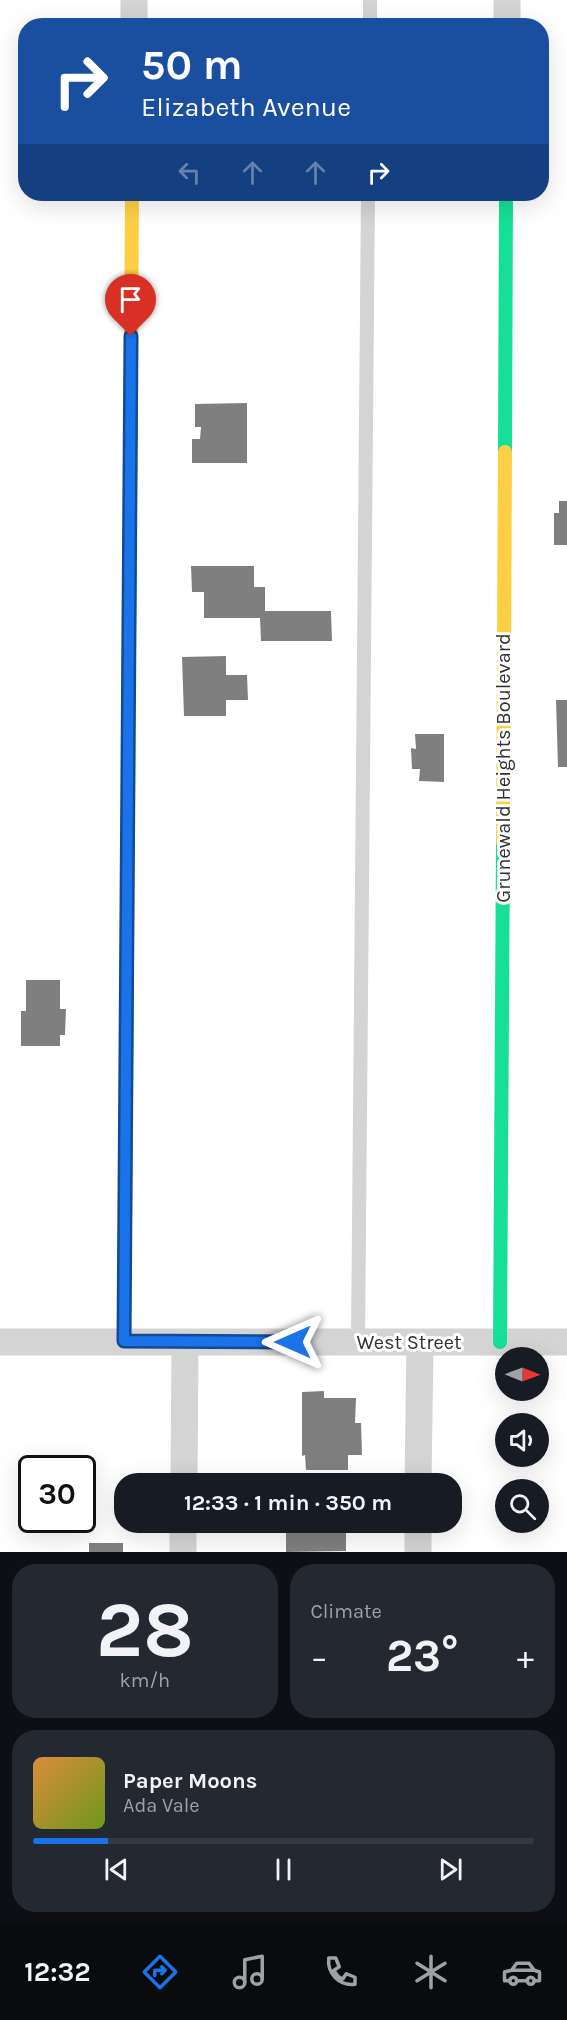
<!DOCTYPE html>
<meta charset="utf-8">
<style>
body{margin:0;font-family:Karla,sans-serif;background:#242831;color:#f1f3f6;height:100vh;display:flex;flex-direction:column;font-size:22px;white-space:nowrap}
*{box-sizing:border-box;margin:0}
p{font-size:20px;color:#9ea1a6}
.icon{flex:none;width:33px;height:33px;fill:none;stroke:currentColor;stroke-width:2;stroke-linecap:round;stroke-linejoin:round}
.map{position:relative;height:1552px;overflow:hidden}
.drawer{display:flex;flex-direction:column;gap:12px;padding:12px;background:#0d0f14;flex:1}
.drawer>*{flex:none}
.guide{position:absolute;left:18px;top:18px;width:531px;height:183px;border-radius:24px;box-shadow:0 6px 24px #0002;background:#1a4fa0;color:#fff;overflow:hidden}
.needle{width:39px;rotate:91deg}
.buttons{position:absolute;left:495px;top:1347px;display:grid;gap:12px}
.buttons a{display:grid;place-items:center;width:54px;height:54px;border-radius:50%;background:#171b24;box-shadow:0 6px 24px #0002;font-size:30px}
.speed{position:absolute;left:18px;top:1455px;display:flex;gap:12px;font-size:30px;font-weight:700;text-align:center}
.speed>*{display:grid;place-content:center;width:78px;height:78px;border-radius:50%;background:#171b24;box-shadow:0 6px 24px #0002;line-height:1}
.speed .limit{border:3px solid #111;border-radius:9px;background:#fff;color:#111}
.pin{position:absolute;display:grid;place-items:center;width:51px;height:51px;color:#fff;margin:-62px -26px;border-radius:50% 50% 50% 0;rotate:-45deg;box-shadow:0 0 6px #0007}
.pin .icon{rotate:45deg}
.me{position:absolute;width:66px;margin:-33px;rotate:270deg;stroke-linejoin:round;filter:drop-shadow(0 0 4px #0008)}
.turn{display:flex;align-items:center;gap:21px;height:126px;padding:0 24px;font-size:27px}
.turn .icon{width:78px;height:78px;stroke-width:2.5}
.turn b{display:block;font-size:42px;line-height:51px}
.lanes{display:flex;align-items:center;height:57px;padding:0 24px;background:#0003;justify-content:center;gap:30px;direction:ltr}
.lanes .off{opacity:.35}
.big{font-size:45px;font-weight:700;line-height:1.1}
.drawer .card{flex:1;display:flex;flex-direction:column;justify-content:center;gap:9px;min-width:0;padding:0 21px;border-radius:24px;background:#242831}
.drawer .dial{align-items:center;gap:0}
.dial b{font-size:78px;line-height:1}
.song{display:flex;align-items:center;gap:18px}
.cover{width:72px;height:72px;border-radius:9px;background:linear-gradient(135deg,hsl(30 70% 55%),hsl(80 70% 35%))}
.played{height:6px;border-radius:3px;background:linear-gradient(90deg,#1a73e8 15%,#363941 15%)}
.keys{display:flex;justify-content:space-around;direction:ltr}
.heat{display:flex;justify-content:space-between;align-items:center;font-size:33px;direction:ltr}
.drawer .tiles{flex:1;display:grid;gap:12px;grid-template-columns:1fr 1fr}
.card:last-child{grid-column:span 2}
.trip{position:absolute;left:114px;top:1473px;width:348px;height:60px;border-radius:24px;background:#171b24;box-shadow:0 6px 24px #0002;font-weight:700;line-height:60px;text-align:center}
.tab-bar{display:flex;height:96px;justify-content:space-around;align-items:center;background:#090b0e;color:#9ea1a6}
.tab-bar .icon{width:42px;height:42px}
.tab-bar .selected{color:#1a73e8}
.tab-bar b{font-size:27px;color:#f1f3f6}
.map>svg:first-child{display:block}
.building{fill:#7f7f7f}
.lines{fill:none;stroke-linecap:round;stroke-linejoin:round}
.lane{stroke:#d4d4d4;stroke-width:14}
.street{stroke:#d4d4d4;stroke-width:27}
.fast{stroke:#16e098;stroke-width:14}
.slow{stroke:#ffcf43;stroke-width:14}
.route-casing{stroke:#114b97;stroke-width:15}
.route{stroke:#1a73e8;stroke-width:10}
.labels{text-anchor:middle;stroke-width:6;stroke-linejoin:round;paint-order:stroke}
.street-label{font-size:20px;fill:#303030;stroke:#fff}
</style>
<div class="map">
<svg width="567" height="1552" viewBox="0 0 567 1552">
<rect width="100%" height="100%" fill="#fff"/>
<path class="building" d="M 247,403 L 247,463 L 192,463 L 192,439 L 200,439 L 201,427 L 195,427 L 195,404 Z
M 559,501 L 567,501 L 567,545 L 554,545 L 554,513 L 559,513 Z
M 191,566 L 254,566 L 254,587 L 265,587 L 265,611 L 331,611 L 332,641 L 261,641 L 260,618 L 204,618 L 204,592 L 192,592 Z
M 226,656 L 226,675 L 247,675 L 248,700 L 226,700 L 226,716 L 184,716 L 182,657 Z
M 556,700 L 567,700 L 567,767 L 558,767 Z
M 415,734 L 444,734 L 444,782 L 419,781 L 420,769 L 412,769 L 411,748 L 416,749 Z
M 26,980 L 60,980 L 60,1009 L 66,1009 L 65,1035 L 60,1035 L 60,1046 L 21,1046 L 21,1011 L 26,1011 Z
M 324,1391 L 324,1398 L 356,1398 L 355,1423 L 361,1423 L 362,1455 L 348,1455 L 348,1470 L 306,1470 L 305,1455 L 302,1456 L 302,1392 Z
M 286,1522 L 346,1522 L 346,1551 L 286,1552 Z
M 89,1543 L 123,1543 L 123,1552 L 89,1552 Z"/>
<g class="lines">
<path class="lane" d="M 370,26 L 370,0
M 358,1342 L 368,194"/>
<path class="street" d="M 134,26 L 134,0
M 507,26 L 507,0
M 0,1342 L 567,1342
M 184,1484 L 185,1343
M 418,1484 L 420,1343
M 183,1552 L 183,1522
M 418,1552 L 418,1522"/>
<path class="fast" d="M 505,452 L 506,194
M 129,646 L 131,360
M 124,1341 L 127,973
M 500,1342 L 503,842"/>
<path class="slow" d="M 131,360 L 132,194
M 503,842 L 505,452
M 127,973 L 129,646"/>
</g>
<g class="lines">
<g class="route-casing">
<path id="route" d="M 131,336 L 124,1341 L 293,1342"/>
</g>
<use href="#route" class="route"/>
</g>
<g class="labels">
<g class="street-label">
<text transform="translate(503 768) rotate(-90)" y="7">Grunewald Heights Boulevard</text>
<text x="409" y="1349">West Street</text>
</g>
</g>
</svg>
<div class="buttons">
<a><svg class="needle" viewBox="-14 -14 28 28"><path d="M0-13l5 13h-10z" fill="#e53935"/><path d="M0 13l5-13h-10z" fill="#9ea1a6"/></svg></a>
<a><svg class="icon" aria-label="sound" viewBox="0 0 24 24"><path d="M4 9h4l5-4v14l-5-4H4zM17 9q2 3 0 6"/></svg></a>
<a><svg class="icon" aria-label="search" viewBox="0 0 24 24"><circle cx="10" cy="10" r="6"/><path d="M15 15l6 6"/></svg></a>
</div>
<div class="speed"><div class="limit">30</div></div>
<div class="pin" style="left:131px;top:336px;background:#d93025"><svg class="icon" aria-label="arrive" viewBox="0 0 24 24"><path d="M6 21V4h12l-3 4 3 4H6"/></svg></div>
<svg class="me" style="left:293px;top:1342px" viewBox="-20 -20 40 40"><path d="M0-17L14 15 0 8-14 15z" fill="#1a73e8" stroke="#fff" stroke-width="4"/></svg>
<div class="trip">12:33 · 1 min · 350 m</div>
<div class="guide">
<div class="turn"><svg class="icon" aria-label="right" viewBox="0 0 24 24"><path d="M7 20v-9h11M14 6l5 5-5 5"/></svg><div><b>50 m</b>Elizabeth Avenue</div></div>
<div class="lanes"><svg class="icon off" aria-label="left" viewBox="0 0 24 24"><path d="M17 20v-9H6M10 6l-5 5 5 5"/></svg><svg class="icon off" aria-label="ahead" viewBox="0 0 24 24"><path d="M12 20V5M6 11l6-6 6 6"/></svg><svg class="icon off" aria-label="ahead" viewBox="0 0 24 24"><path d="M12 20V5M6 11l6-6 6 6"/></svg><svg class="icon" aria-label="right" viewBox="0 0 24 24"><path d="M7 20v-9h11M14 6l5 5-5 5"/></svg></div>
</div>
</div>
<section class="drawer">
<div class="tiles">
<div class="card dial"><b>28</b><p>km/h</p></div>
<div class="card"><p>Climate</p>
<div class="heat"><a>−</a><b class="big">23°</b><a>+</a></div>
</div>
<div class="card">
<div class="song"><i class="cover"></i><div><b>Paper Moons</b><p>Ada Vale</p></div></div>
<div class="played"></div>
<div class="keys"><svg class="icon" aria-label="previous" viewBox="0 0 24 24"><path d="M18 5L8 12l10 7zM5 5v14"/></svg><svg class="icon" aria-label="pause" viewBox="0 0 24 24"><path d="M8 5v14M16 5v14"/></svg><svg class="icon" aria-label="next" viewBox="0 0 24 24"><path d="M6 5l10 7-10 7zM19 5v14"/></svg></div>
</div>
</div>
</section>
<nav class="tab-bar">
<b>12:32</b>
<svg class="icon selected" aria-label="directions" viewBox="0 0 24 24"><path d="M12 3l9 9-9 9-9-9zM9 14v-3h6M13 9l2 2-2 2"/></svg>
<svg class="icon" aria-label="music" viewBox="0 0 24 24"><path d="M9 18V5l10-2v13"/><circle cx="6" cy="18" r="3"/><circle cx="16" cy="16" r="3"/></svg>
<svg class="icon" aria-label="phone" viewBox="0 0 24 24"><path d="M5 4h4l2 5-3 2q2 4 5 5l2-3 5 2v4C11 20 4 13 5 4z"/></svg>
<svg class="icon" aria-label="climate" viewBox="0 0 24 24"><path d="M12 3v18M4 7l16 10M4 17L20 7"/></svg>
<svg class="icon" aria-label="car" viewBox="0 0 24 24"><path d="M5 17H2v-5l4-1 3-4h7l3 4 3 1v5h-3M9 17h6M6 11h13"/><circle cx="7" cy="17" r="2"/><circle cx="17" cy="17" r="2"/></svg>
</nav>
